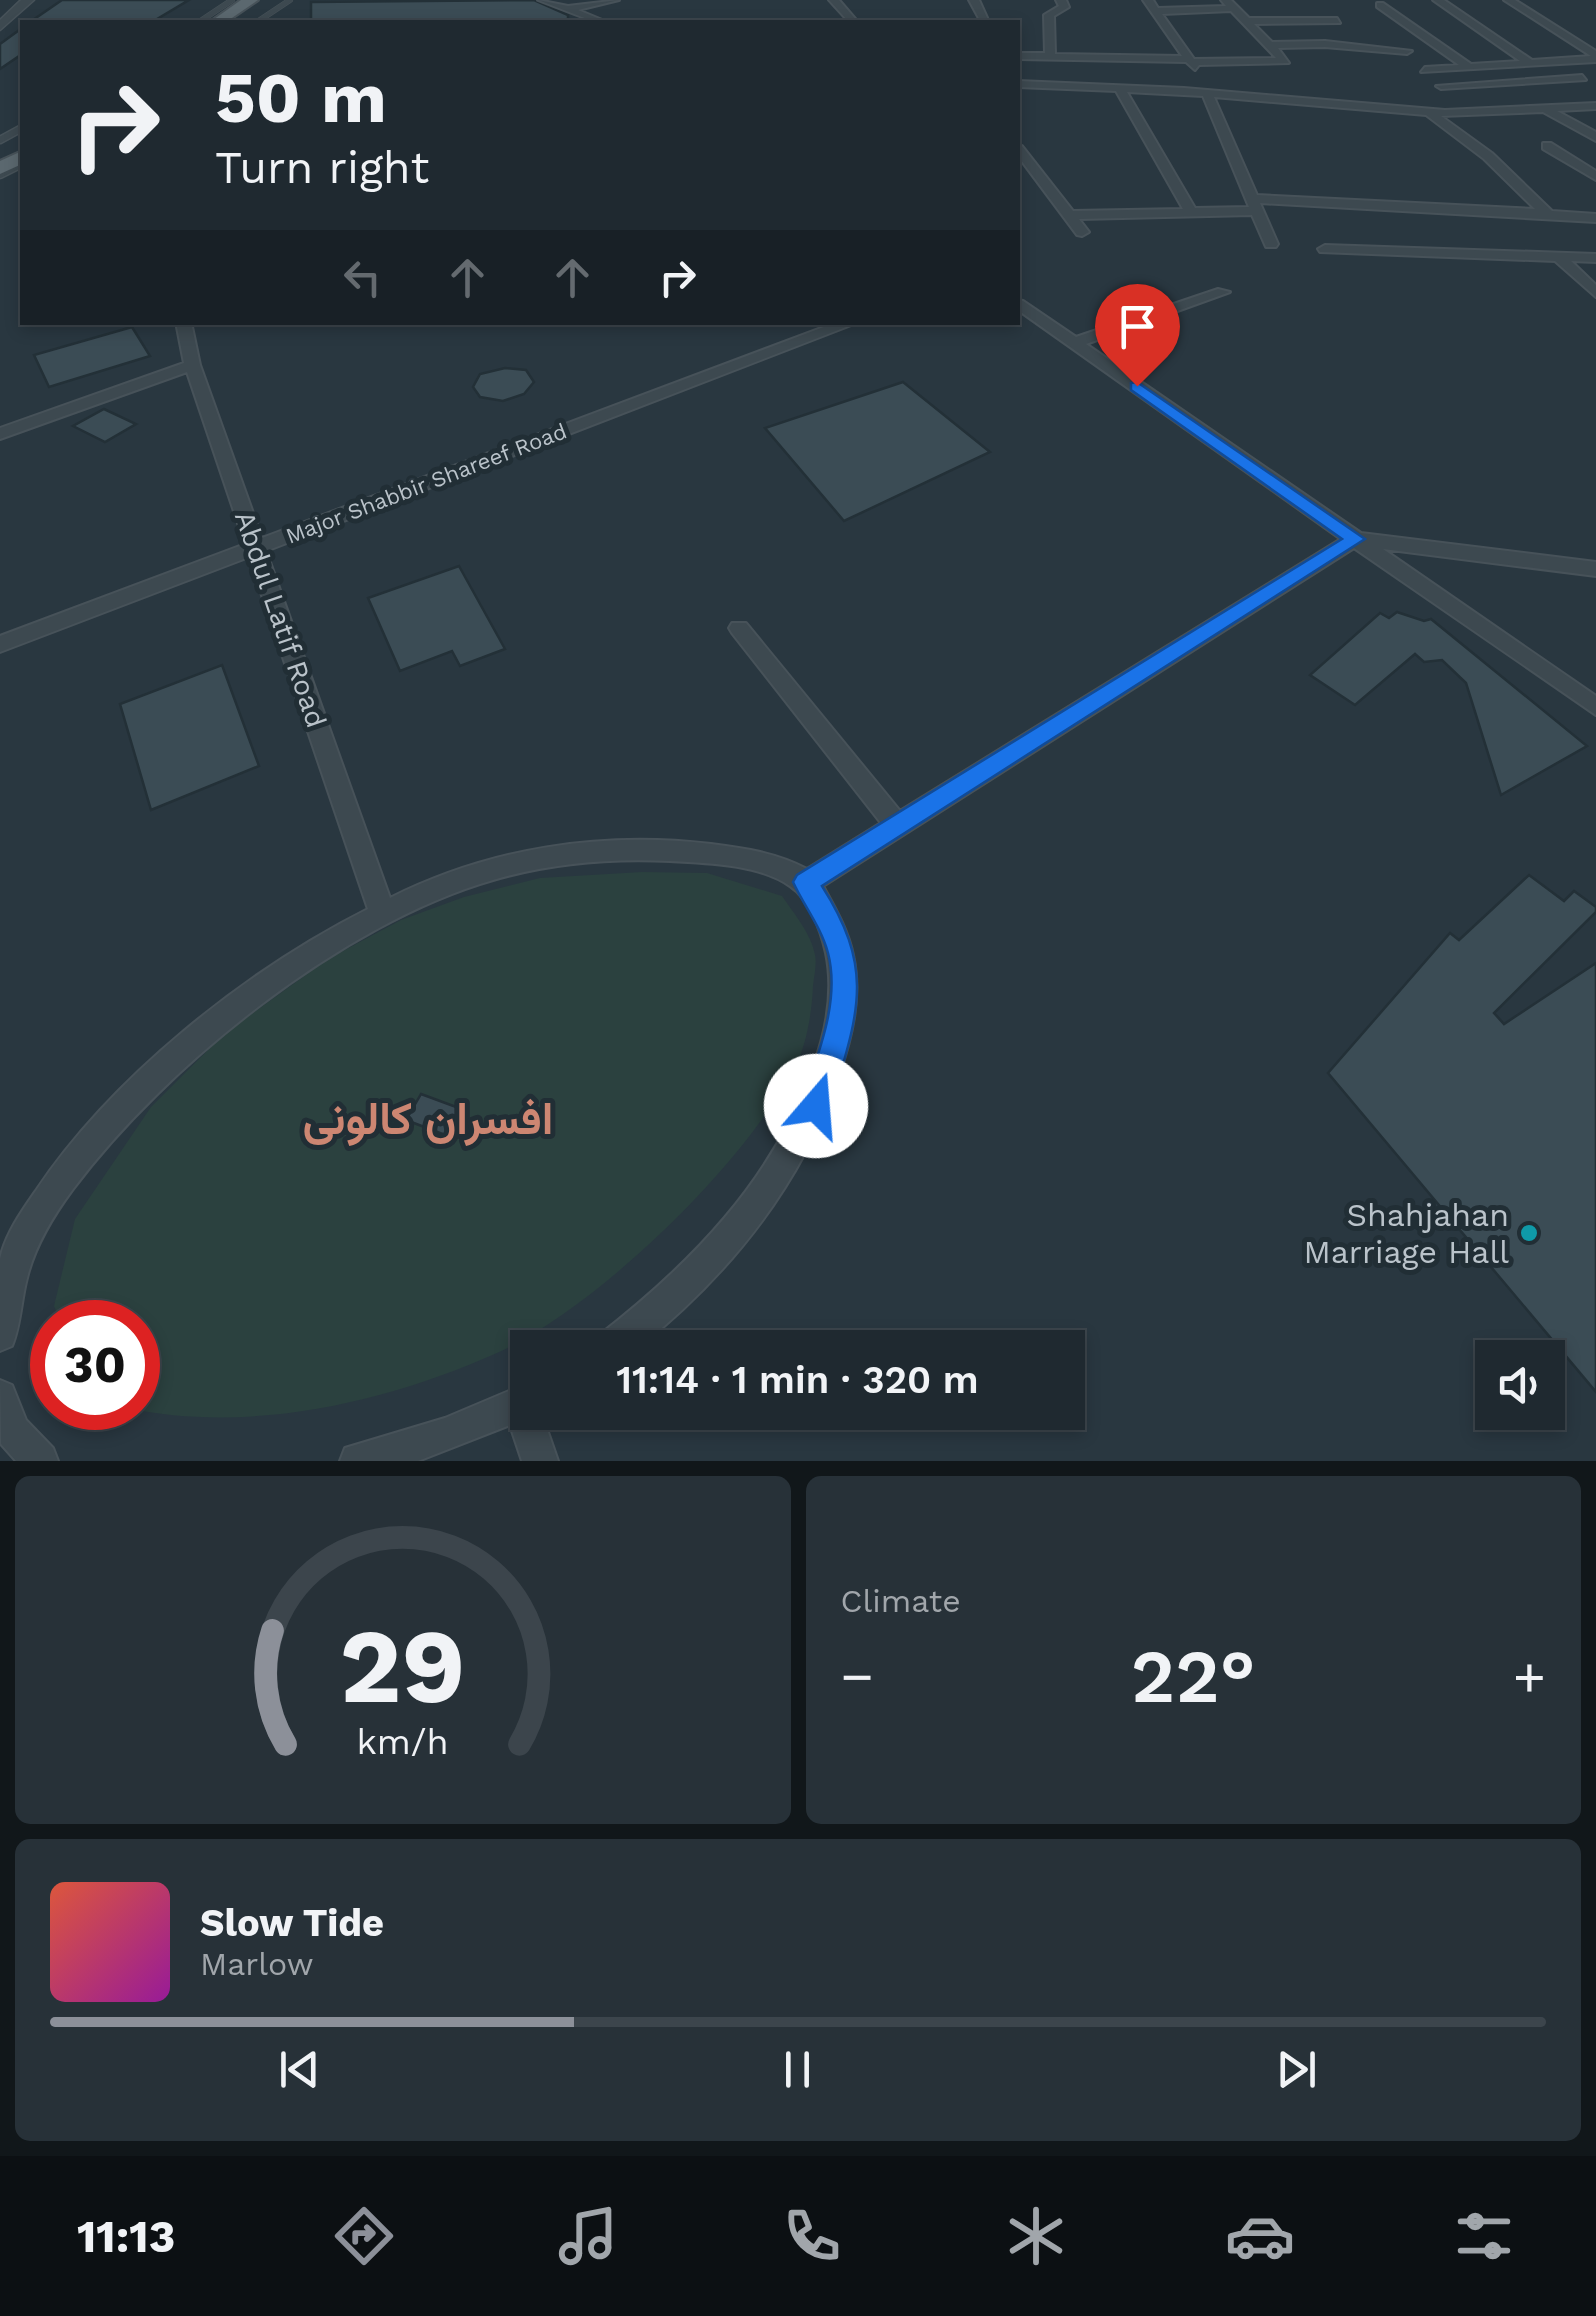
<!DOCTYPE html>
<meta charset="utf-8">
<style>
body{margin:0;font-family:"Work Sans",Vazirmatn,sans-serif;background:#273138;color:#f1f3f6;height:100vh;display:flex;flex-direction:column;font-size:38px;white-space:nowrap}
*{box-sizing:border-box;margin:0}
p{font-size:32px;color:#a1a6ab}
.icon{flex:none;width:55px;height:55px;fill:none;stroke:currentColor;stroke-width:2;stroke-linecap:round;stroke-linejoin:round}
.map{position:relative;height:1461px;overflow:hidden}
.drawer{display:flex;flex-direction:column;gap:15px;padding:15px;background:#11171a;flex:1}
.drawer>*{flex:none}
.hud{position:absolute;left:20px;top:20px;width:1000px;height:305px;border-radius:0px;box-shadow:0 5px 15px #0003,0 0 0 2px #3c454c;background:#1f2930;color:#f1f3f6;overflow:hidden}
.buttons{position:absolute;left:1475px;top:1340px;display:grid;gap:20px}
.buttons a{display:grid;place-items:center;width:90px;height:90px;border-radius:0px;background:#1f2930;box-shadow:0 5px 15px #0003,0 0 0 2px #3c454c;font-size:50px}
.speed{position:absolute;left:30px;top:1300px;display:flex;gap:20px;font-size:50px;font-weight:700;text-align:center}
.speed>*{display:grid;place-content:center;width:130px;height:130px;border-radius:50%;background:#1f2930;box-shadow:0 5px 15px #0003,0 0 0 2px #3c454c;line-height:1}
.speed .limit{border:15px solid #d22;background:#fff;color:#111}
.pin{position:absolute;display:grid;place-items:center;width:85px;height:85px;color:#fff;margin:-102px -42px;border-radius:50% 50% 50% 0;rotate:-45deg;box-shadow:0 0 10px #0007}
.pin .icon{rotate:45deg}
.me{position:absolute;width:110px;margin:-55px;rotate:18deg;stroke-linejoin:round;filter:drop-shadow(0 0 8px #0008)}
.turn{display:flex;align-items:center;gap:35px;height:210px;padding:0 30px;font-size:45px}
.turn .icon{width:130px;height:130px;stroke-width:2.5}
.turn b{display:block;font-size:70px;line-height:85px}
.lanes{display:flex;align-items:center;height:95px;padding:0 30px;background:#0003;justify-content:center;gap:50px;direction:ltr}
.lanes .off{opacity:.35}
.big{font-size:75px;font-weight:600;line-height:1.1}
.drawer .card{flex:1;display:flex;flex-direction:column;justify-content:center;gap:15px;min-width:0;padding:0 35px;border-radius:15px;background:#273138}
.drawer .dial{align-items:center;gap:0}
.dial svg{height:260px;overflow:visible;fill:none;stroke:#3c454c;stroke-width:7;stroke-linecap:round;text-anchor:middle}
.dial text{fill:#f1f3f6;stroke:none}
.song{display:flex;align-items:center;gap:30px}
.cover{width:120px;height:120px;border-radius:15px;background:linear-gradient(135deg,hsl(10 70% 55%),hsl(300 70% 35%))}
.played{height:10px;border-radius:5px;background:linear-gradient(90deg,#8c9099 35%,#3c454c 35%)}
.keys{display:flex;justify-content:space-around;direction:ltr}
.heat{display:flex;justify-content:space-between;align-items:center;font-size:55px;direction:ltr}
.drawer .tiles{flex:1;display:grid;gap:15px;grid-template-columns:1fr 1fr}
.card:last-child{grid-column:span 2}
.trip{position:absolute;left:510px;top:1330px;width:575px;height:100px;border-radius:0px;background:#1f2930;box-shadow:0 5px 15px #0003,0 0 0 2px #3c454c;font-weight:600;line-height:100px;text-align:center}
.dock{display:flex;height:160px;justify-content:space-around;align-items:center;background:#0c1013;color:#a1a6ab}
.dock .icon{width:70px;height:70px}
.dock .selected{color:#8c9099}
.dock b{font-size:45px;color:#f1f3f6}
.map>svg:first-child{display:block}
.green{fill:#2b413f}
.building{fill:#3b4c55;stroke:#233037;stroke-width:2.5}
.lines{fill:none;stroke-linecap:round;stroke-linejoin:round}
.service-far1-casing{stroke:#475259;stroke-width:6}
.service-casing{stroke:#475259;stroke-width:9}
.minor-casing{stroke:#475259;stroke-width:4}
.tertiary-casing{stroke:#475259;stroke-width:3}
.primary-casing{stroke:#475259;stroke-width:4}
.service-far1{stroke:#3d4950;stroke-width:5}
.service{stroke:#3d4950;stroke-width:6}
.minor{fill:#3d4950;fill-rule:evenodd}
.tertiary{fill:#3d4950;fill-rule:evenodd}
.primary{fill:#5b686f;fill-rule:evenodd}
.route{fill:#1a73e8;stroke:#114b97;stroke-width:2.5}
.culture-dot{fill:#0f9aa8;stroke:#212e35;stroke-width:4}
.labels{text-anchor:middle;stroke-width:10;stroke-linejoin:round;paint-order:stroke}
.far-street-label{font-size:22px;fill:#bac3ca;stroke:#212e35}
.street-label{font-size:28px;fill:#bac3ca;stroke:#212e35}
.near-poi-label{font-size:32px;fill:#bac3ca;stroke:#212e35;text-anchor:end}
.near-district-label{font-size:45px;font-weight:bold;fill:#cd8672;stroke:#212e35}
</style>
<div class="map">
<svg width="1596" height="1461" viewBox="0 0 1596 1461">
<rect width="100%" height="100%" fill="#293740"/>
<path class="green" d="M 642,872 L 707,873 L 782,896 C 793,912 812,935 815,955 C 817,964 814,976 813,986 C 812,1011 807,1044 795,1067 C 744,1165 598,1307 497,1353 C 385,1403 249,1434 127,1408 L 138,1408 L 138,1322 L 61,1322 L 54,1306 L 75,1219 L 151,1107 L 225,1033 L 328,959 L 401,920 L 464,897 L 540,878 Z"/>
<path class="building" d="M 62,0 L 189,0 L 152,22 L 30,22 Z
M 534,0 L 568,15 L 568,19 L 311,21 L 311,2 Z
M 22,28 L 22,54 L 0,69 L 0,44 Z
M 132,327 L 150,356 L 49,387 L 34,355 Z
M 505,368 L 526,370 L 534,382 L 524,394 L 503,401 L 480,397 L 473,387 L 480,374 Z
M 903,382 L 990,452 L 844,521 L 765,428 Z
M 104,409 L 136,424 L 105,442 L 73,426 Z
M 459,566 L 505,649 L 460,666 L 452,651 L 400,671 L 368,598 Z
M 1397,612 L 1424,621 L 1431,619 L 1587,746 L 1501,795 L 1466,683 L 1442,660 L 1424,662 L 1415,654 L 1355,705 L 1310,675 L 1380,613 L 1389,618 Z
M 222,665 L 259,766 L 151,810 L 120,704 Z
M 1529,875 L 1564,901 L 1574,891 L 1596,907 L 1596,912 L 1494,1013 L 1504,1024 L 1596,963 L 1596,1392 L 1328,1073 L 1450,933 L 1459,940 Z
M 421,1094 L 467,1111 L 453,1138 L 406,1120 Z"/>
<g class="lines">
<g class="service-far1-casing">
<path id="service-far1" d="M 199,22 L 232,0
M 257,22 L 290,0"/>
</g>
<g class="service-casing">
<path id="service" d="M 0,140 L 22,128
M 0,175 L 22,164"/>
</g>
<g class="minor-casing">
<path id="minor" d="M 538,0 L 568,6 L 619,0 L 578,10 L 607,22 L 595,22 Z
M 829,0 L 839,0 L 858,22 L 849,22 Z
M 969,0 L 979,0 L 989,22 L 981,22 Z
M 1056,0 L 1066,0 L 1069,7 L 1054,16 L 1055,54 L 1182,56 L 1143,0 L 1153,0 L 1158,8 L 1226,6 L 1221,0 L 1231,0 L 1249,18 L 1337,18 L 1340,23 L 1254,24 L 1272,42 L 1325,41 L 1412,51 L 1407,54 L 1325,47 L 1278,48 L 1289,63 L 1199,65 L 1195,70 L 1186,62 L 1018,59 L 1018,53 L 1045,53 L 1044,15 L 1059,6 ZM 1231,11 L 1276,58 L 1194,59 L 1162,14 Z
M 1433,0 L 1444,0 L 1532,60 L 1591,56 L 1504,0 L 1515,0 L 1596,51 L 1596,62 L 1421,72 L 1425,67 L 1459,65 L 1377,7 L 1377,3 L 1383,3 L 1471,64 L 1520,61 Z
M 1582,75 L 1586,80 L 1441,89 L 1436,86 Z
M 1018,81 L 1184,88 L 1445,110 L 1596,103 L 1596,109 L 1557,111 L 1596,132 L 1596,141 L 1543,112 L 1441,116 L 1492,153 L 1552,211 L 1596,214 L 1596,222 L 1260,203 L 1278,244 L 1276,247 L 1266,247 L 1252,215 L 1079,219 L 1089,232 L 1082,236 L 1077,235 L 1018,156 L 1018,146 L 1022,146 L 1073,211 L 1183,209 L 1116,91 L 1018,87 ZM 1127,92 L 1203,96 L 1249,207 L 1195,208 ZM 1214,97 L 1426,115 L 1484,159 L 1535,209 L 1257,195 Z
M 1543,143 L 1551,143 L 1596,171 L 1596,180 L 1543,149 Z
M 1325,245 L 1596,254 L 1596,262 L 1571,261 L 1596,285 L 1596,297 L 1555,261 L 1320,252 L 1318,249 Z
M 1218,289 L 1230,292 L 1086,344 L 1361,533 L 1596,562 L 1596,576 L 1383,549 L 1596,696 L 1596,715 L 1354,548 L 823,886 C 835,908 848,930 853,955 C 862,996 852,1037 839,1075 C 801,1186 729,1275 638,1348 L 593,1348 L 598,1336 C 691,1264 773,1180 813,1067 C 826,1032 834,991 826,953 C 821,931 810,899 790,886 C 759,864 707,863 670,861 C 610,858 551,863 493,880 C 343,923 166,1065 73,1189 C 53,1216 35,1245 27,1278 C 21,1300 21,1325 12,1346 L 0,1351 C 0,1322 0,1288 0,1259 C 5,1235 21,1212 35,1192 C 111,1078 245,971 368,909 L 249,557 L 0,652 L 0,636 L 245,544 L 187,372 L 0,439 L 0,428 L 184,363 L 176,322 L 191,322 L 200,365 L 262,538 L 837,322 L 859,322 L 266,551 L 390,898 C 490,848 600,831 711,844 C 744,848 777,853 807,869 L 881,823 L 732,633 L 729,628 L 732,623 L 746,623 L 900,811 L 1341,539 L 1018,310 L 1018,300 L 1023,301 L 1076,337 Z
M 0,1380 L 12,1385 L 26,1420 L 53,1448 L 58,1461 L 16,1461 L 1,1444 Z
M 528,1383 L 528,1412 L 541,1412 L 558,1461 L 522,1461 L 510,1425 L 418,1461 L 340,1461 L 345,1448 L 445,1418 Z"/>
</g>
<g class="tertiary-casing">
<path id="tertiary" d="M 21,0 L 34,0 L 0,30 L 0,20 Z"/>
</g>
<g class="primary-casing">
<path id="primary" d="M 241,0 L 258,0 L 226,22 L 210,22 Z
M 22,151 L 22,164 L 0,174 L 0,161 Z"/>
</g>
<use href="#service-far1" class="service-far1"/>
<use href="#service" class="service"/>
<use href="#minor" class="minor"/>
<use href="#tertiary" class="tertiary"/>
<use href="#primary" class="primary"/>
</g>
<path class="route" d="M 1137,382 L 1365,539 L 822,886 C 877,972 857,1015 831,1106 L 826,1116 L 816,1121 L 805,1116 L 801,1106 C 816,1058 841,1003 828,953 C 821,927 804,906 793,882 L 797,875 L 1342,539 L 1131,390 L 1131,383 Z"/>
<circle class="culture-dot" cx="1529" cy="1233" r="10"/>
<g class="labels">
<g class="far-street-label">
<text transform="translate(426 483) rotate(-21)" y="8">Major Shabbir Shareef Road</text>
</g>
<g class="street-label">
<text transform="translate(281 619) rotate(71)" y="10">Abdul Latif Road</text>
</g>
<g class="near-poi-label">
<text x="1509" y="1226">Shahjahan<tspan x="1509" dy="37">Marriage Hall</tspan></text>
</g>
<g class="near-district-label">
<text x="428" y="1134">افسران کالونی</text>
</g>
</g>
</svg>
<div class="buttons">
<a><svg class="icon" aria-label="sound" viewBox="0 0 24 24"><path d="M4 9h4l5-4v14l-5-4H4zM17 9q2 3 0 6"/></svg></a>
</div>
<div class="speed"><div class="limit">30</div></div>
<div class="pin" style="left:1137px;top:386px;background:#d93025"><svg class="icon" aria-label="arrive" viewBox="0 0 24 24"><path d="M6 21V4h12l-3 4 3 4H6"/></svg></div>
<svg class="me" style="left:816px;top:1106px" viewBox="-20 -20 40 40"><circle r="19" fill="#fff"/><path d="M0-13L10 11 0 6-10 11z" fill="#1a73e8"/></svg>
<div class="trip">11:14 · 1 min · 320 m</div>
<div class="hud">
<div class="turn"><svg class="icon" aria-label="right" viewBox="0 0 24 24"><path d="M7 20v-9h11M14 6l5 5-5 5"/></svg><div><b>50 m</b>Turn right</div></div>
<div class="lanes"><svg class="icon off" aria-label="left" viewBox="0 0 24 24"><path d="M17 20v-9H6M10 6l-5 5 5 5"/></svg><svg class="icon off" aria-label="ahead" viewBox="0 0 24 24"><path d="M12 20V5M6 11l6-6 6 6"/></svg><svg class="icon off" aria-label="ahead" viewBox="0 0 24 24"><path d="M12 20V5M6 11l6-6 6 6"/></svg><svg class="icon" aria-label="right" viewBox="0 0 24 24"><path d="M7 20v-9h11M14 6l5 5-5 5"/></svg></div>
</div>
</div>
<section class="drawer">
<div class="tiles">
<div class="card dial"><svg viewBox="0 0 100 80">
<path d="M14 69A42 42 0 1 1 86 69"/>
<path d="M14 69A42 42 0 0 1 10 34" stroke="#8c9099"/>
<text x="50" y="56" font-size="32" font-weight="700">29</text>
<text x="50" y="72" font-size="11">km/h</text>
</svg></div>
<div class="card"><p>Climate</p>
<div class="heat"><a>−</a><b class="big">22°</b><a>+</a></div>
</div>
<div class="card">
<div class="song"><i class="cover"></i><div><b>Slow Tide</b><p>Marlow</p></div></div>
<div class="played"></div>
<div class="keys"><svg class="icon" aria-label="previous" viewBox="0 0 24 24"><path d="M18 5L8 12l10 7zM5 5v14"/></svg><svg class="icon" aria-label="pause" viewBox="0 0 24 24"><path d="M8 5v14M16 5v14"/></svg><svg class="icon" aria-label="next" viewBox="0 0 24 24"><path d="M6 5l10 7-10 7zM19 5v14"/></svg></div>
</div>
</div>
</section>
<nav class="dock">
<b>11:13</b>
<svg class="icon selected" aria-label="directions" viewBox="0 0 24 24"><path d="M12 3l9 9-9 9-9-9zM9 14v-3h6M13 9l2 2-2 2"/></svg>
<svg class="icon" aria-label="music" viewBox="0 0 24 24"><path d="M9 18V5l10-2v13"/><circle cx="6" cy="18" r="3"/><circle cx="16" cy="16" r="3"/></svg>
<svg class="icon" aria-label="phone" viewBox="0 0 24 24"><path d="M5 4h4l2 5-3 2q2 4 5 5l2-3 5 2v4C11 20 4 13 5 4z"/></svg>
<svg class="icon" aria-label="climate" viewBox="0 0 24 24"><path d="M12 3v18M4 7l16 10M4 17L20 7"/></svg>
<svg class="icon" aria-label="car" viewBox="0 0 24 24"><path d="M5 17H2v-5l4-1 3-4h7l3 4 3 1v5h-3M9 17h6M6 11h13"/><circle cx="7" cy="17" r="2"/><circle cx="17" cy="17" r="2"/></svg>
<svg class="icon" aria-label="filters" viewBox="0 0 24 24"><path d="M4 7h16M4 17h16"/><circle cx="9" cy="7" r="2"/><circle cx="15" cy="17" r="2"/></svg>
</nav>
